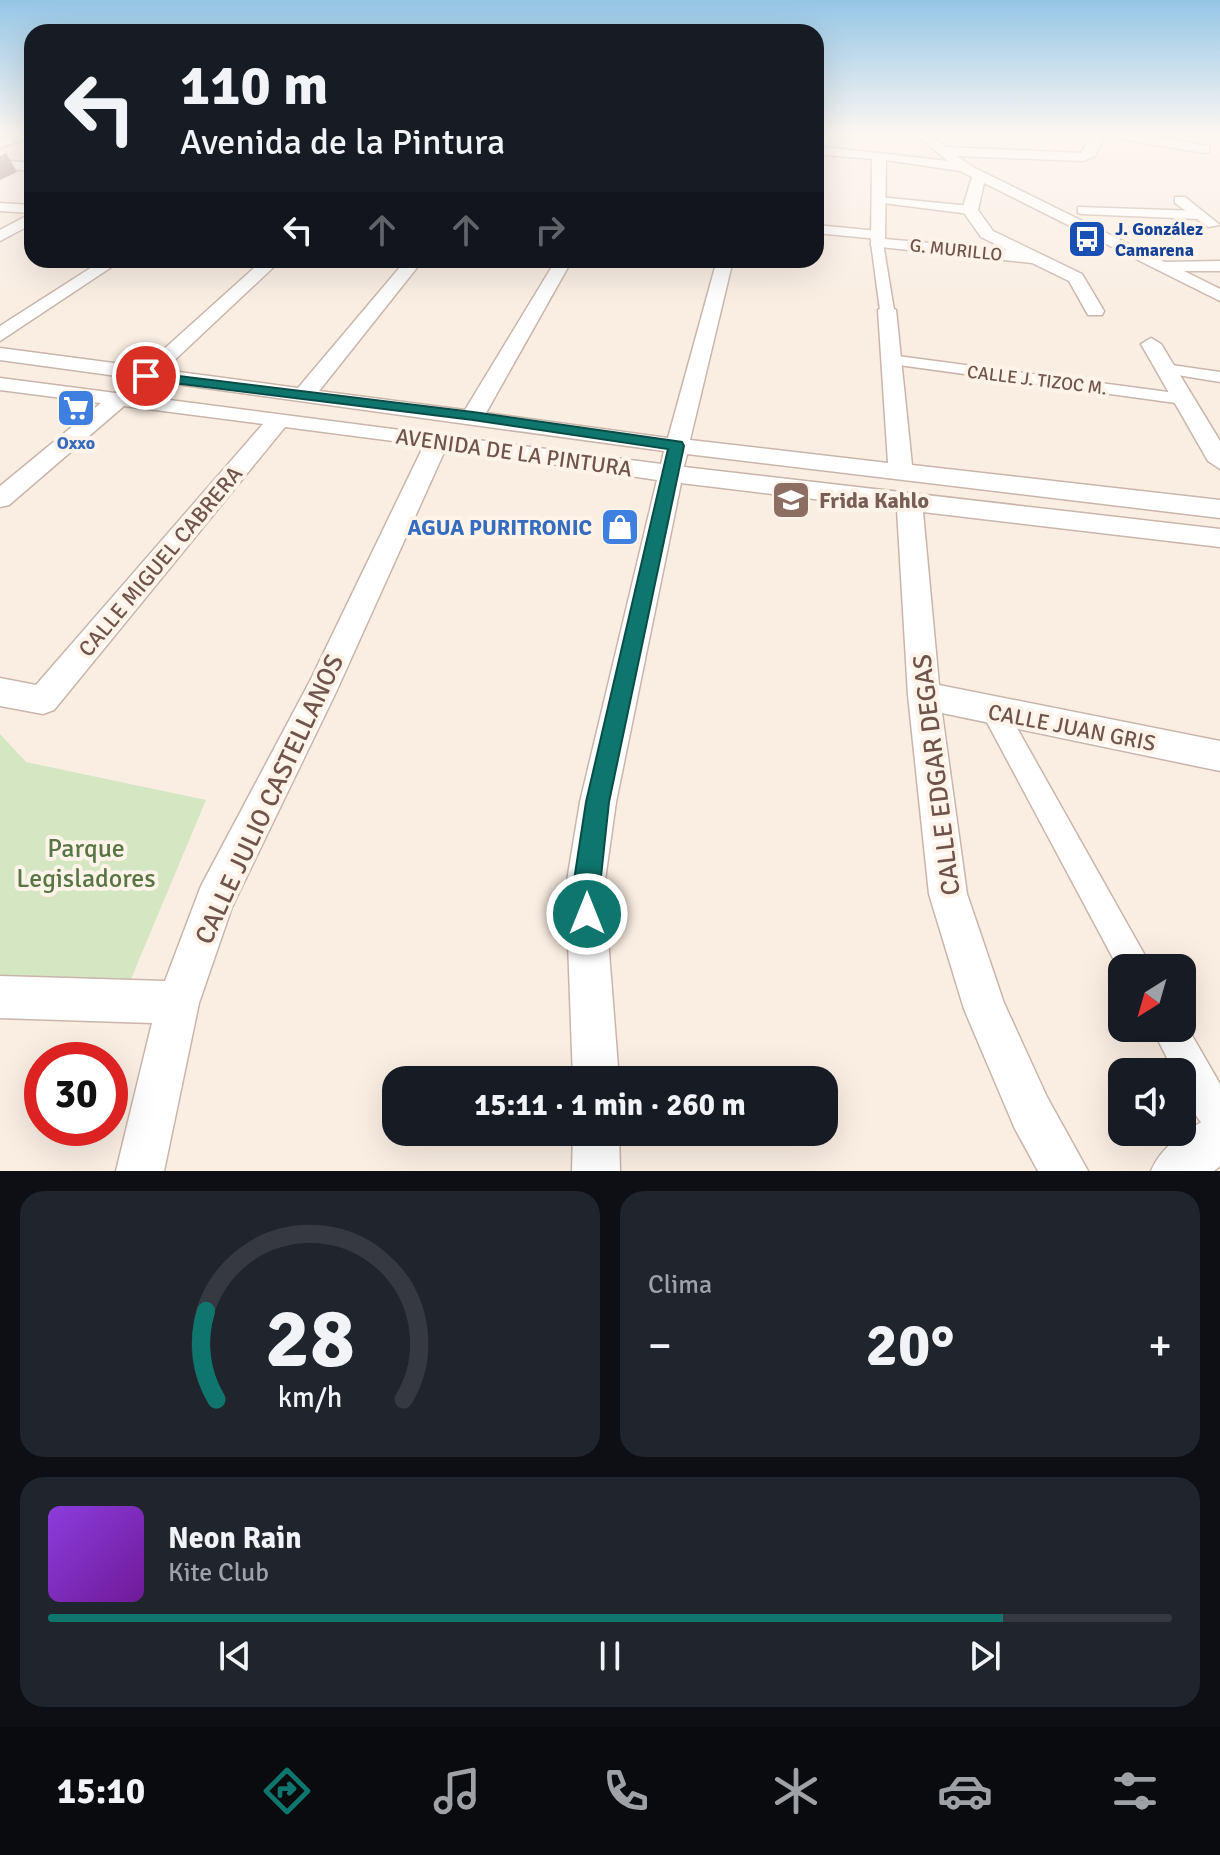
<!DOCTYPE html>
<html lang="es">
<meta charset="utf-8">
<style>
body{margin:0;font-family:Signika,sans-serif;background:#20242c;color:#f1f3f6;height:100vh;display:flex;flex-direction:column;font-size:30px;white-space:nowrap}
*{box-sizing:border-box;margin:0}
p{font-size:26px;color:#9ea1a6}
.icon{flex:none;width:44px;height:44px;fill:none;stroke:currentColor;stroke-width:2;stroke-linecap:round;stroke-linejoin:round}
.map{position:relative;height:1171px;overflow:hidden}
.sheet{display:flex;flex-direction:column;gap:20px;padding:20px;background:#0d0f14;flex:1}
.sheet>*{flex:none}
.top-card{position:absolute;left:24px;top:24px;width:800px;height:244px;border-radius:24px;box-shadow:0 8px 32px #0002;background:#171b24;color:#f1f3f6;overflow:hidden}
.needle{width:52px;rotate:217deg}
.controls{position:absolute;left:1108px;top:954px;display:grid;gap:16px}
.controls a{display:grid;place-items:center;width:88px;height:88px;border-radius:16px;background:#171b24;box-shadow:0 8px 32px #0002;font-size:40px}
.speed{position:absolute;left:24px;top:1042px;display:flex;gap:16px;font-size:40px;font-weight:700;text-align:center}
.speed>*{display:grid;place-content:center;width:104px;height:104px;border-radius:50%;background:#171b24;box-shadow:0 8px 32px #0002;line-height:1}
.speed .limit{border:12px solid #d22;background:#fff;color:#111}
.pin{position:absolute;display:grid;place-items:center;width:68px;height:68px;color:#fff;margin:-34px;border:4px solid #fff;border-radius:50%;box-shadow:0 2px 8px #0007}
.me{position:absolute;width:88px;margin:-44px;rotate:0deg;stroke-linejoin:round;filter:drop-shadow(0 0 6px #0008)}
.turn{display:flex;align-items:center;gap:28px;height:168px;padding:0 24px;font-size:36px}
.turn .icon{width:104px;height:104px;stroke-width:2.5}
.turn b{display:block;font-size:56px;line-height:68px}
.lanes{display:flex;align-items:center;height:76px;padding:0 24px;background:#0003;justify-content:center;gap:40px;direction:ltr}
.lanes .off{opacity:.35}
.big{font-size:60px;font-weight:700;line-height:1.1}
.sheet .tile{flex:1;display:flex;flex-direction:column;justify-content:center;gap:12px;min-width:0;padding:0 28px;border-radius:24px;background:#20242c}
.sheet .dial{align-items:center;gap:0}
.dial svg{height:208px;overflow:visible;fill:none;stroke:#363941;stroke-width:7;stroke-linecap:round;text-anchor:middle}
.dial text{fill:#f1f3f6;stroke:none}
.song{display:flex;align-items:center;gap:24px}
.cover{width:96px;height:96px;border-radius:12px;background:linear-gradient(135deg,hsl(270 70% 55%),hsl(280 70% 35%))}
.played{height:8px;border-radius:4px;background:linear-gradient(90deg,#0f766e 85%,#363941 85%)}
.keys{display:flex;justify-content:space-around;direction:ltr}
.heat{display:flex;justify-content:space-between;align-items:center;font-size:44px;direction:ltr}
.sheet .tiles{flex:1;display:grid;gap:20px;grid-template-columns:1fr 1fr}
.tile:last-child{grid-column:span 2}
.trip{position:absolute;left:382px;top:1066px;width:456px;height:80px;border-radius:24px;background:#171b24;box-shadow:0 8px 32px #0002;font-weight:700;line-height:80px;text-align:center}
.tab-bar{display:flex;height:128px;justify-content:space-around;align-items:center;background:#090b0e;color:#9ea1a6}
.tab-bar .icon{width:56px;height:56px}
.tab-bar .selected{color:#0f766e}
.tab-bar b{font-size:36px;color:#f1f3f6}
.map>svg:first-child{display:block}
.green{fill:#d5e6c3}
.lines{fill:none;stroke-linecap:round;stroke-linejoin:round}
.pedestrian-casing{stroke:#cab5aa;stroke-width:3}
.minor-casing{stroke:#cab5aa;stroke-width:3}
.pedestrian{fill:#fff;fill-rule:evenodd}
.minor{fill:#fff;fill-rule:evenodd}
.shaded-wall{fill:#a68d84}
.route{fill:#0f766e;stroke:#0a4d48;stroke-width:2}
.labels{text-anchor:middle;stroke-width:8;stroke-linejoin:round;paint-order:stroke}
.far-transit-label{font-size:18px;font-weight:bold;fill:#164399;stroke:#fdf3e9;text-anchor:start}
.far-street-label{font-size:18px;fill:#70544b;stroke:#fdf3e9}
.far-shop-label{font-size:18px;font-weight:bold;fill:#366cbe;stroke:#fdf3e9}
.street-label{font-size:22px;fill:#70544b;stroke:#fdf3e9}
.education-label{font-size:22px;font-weight:bold;fill:#785e54;stroke:#fdf3e9;text-anchor:start}
.shop-label{font-size:22px;font-weight:bold;fill:#366cbe;stroke:#fdf3e9;text-anchor:end}
.near-street-label{font-size:26px;fill:#70544b;stroke:#fdf3e9}
.near-park-label{font-size:26px;fill:#587544;stroke:#fdf3e9}
</style>
<div class="map">
<svg width="1220" height="1171" viewBox="0 0 1220 1171">
<rect width="100%" height="100%" fill="#faeee3"/>
<path class="green" d="M 0,734 L 26,762 L 206,800 L 128,986 L 0,978 Z"/>
<g class="lines">
<g class="pedestrian-casing">
<path id="pedestrian" d="M 879,197 L 970,206 L 976,210 L 970,214 L 875,202 L 875,198 Z
M 1078,207 L 1199,211 L 1205,215 L 1199,219 L 1082,214 L 1078,213 Z
M 816,225 L 878,231 L 884,235 L 878,239 L 816,233 Z
M 877,239 L 883,243 L 894,310 L 887,314 L 880,310 L 871,243 Z
M 890,355 L 1183,394 L 1191,399 L 1183,404 L 884,363 L 884,357 Z
M 1165,364 L 1220,372 L 1220,382 L 1159,372 L 1159,366 Z
M 995,702 L 1004,705 L 1152,968 L 1122,968 L 1122,975 L 982,713 L 986,705 Z
M 1182,1018 L 1220,1084 L 1220,1138 C 1199,1129 1182,1095 1182,1072 L 1174,1072 L 1152,1028 L 1182,1028 Z"/>
</g>
<g class="minor-casing">
<path id="minor" d="M 16,133 L 32,136 L 0,148 L 0,140 Z
M 928,133 L 946,147 L 1081,153 L 1093,133 L 1132,133 L 1209,146 L 1209,152 L 1204,153 L 1104,136 L 1095,156 L 1083,161 L 957,156 L 973,167 L 1165,262 L 1220,261 L 1220,271 L 1184,271 L 1220,289 L 1220,301 L 984,183 L 978,210 L 993,231 L 1082,274 L 1104,311 L 1102,315 L 1088,315 L 1069,281 L 1032,263 L 871,246 L 872,159 L 816,154 L 816,146 L 948,161 L 916,135 ZM 886,160 L 960,171 L 972,177 L 962,210 L 981,237 L 1007,250 L 885,239 Z
M 0,160 L 32,163 L 32,171 L 0,168 Z
M 1175,197 L 1185,197 L 1220,225 L 1208,227 L 1175,203 Z
M 0,203 L 32,205 L 32,224 L 0,241 L 0,230 L 32,213 L 0,211 Z
M 103,260 L 122,260 L 0,341 L 0,326 Z
M 263,260 L 281,260 L 164,370 L 298,388 L 406,260 L 423,260 L 319,391 L 465,410 L 556,260 L 572,260 L 486,413 L 668,438 L 717,260 L 733,260 L 690,440 L 888,463 L 878,310 L 887,304 L 896,310 L 912,465 L 1220,500 L 1220,518 L 687,454 L 684,467 L 1220,529 L 1220,547 L 923,512 L 939,685 L 1220,741 L 1220,771 L 942,713 L 967,894 L 1004,1003 L 1047,1097 L 1088,1171 L 1038,1171 L 1015,1129 L 964,1009 L 929,894 L 908,695 L 897,509 L 681,483 L 616,802 L 604,887 L 619,1080 L 573,1080 L 566,887 L 580,802 L 657,480 L 446,448 L 337,690 L 232,907 L 199,1003 L 164,1171 L 116,1171 L 152,1023 L 0,1018 L 0,976 L 165,981 L 201,886 L 310,681 L 424,445 L 285,427 L 54,710 L 43,714 L 0,706 L 0,678 L 36,685 L 263,424 L 124,406 L 9,505 L 0,507 L 0,486 L 101,403 L 0,390 L 0,378 L 661,464 L 664,451 L 0,360 L 0,348 L 144,367 Z
M 1151,338 L 1161,344 L 1220,441 L 1220,469 L 1208,461 L 1141,344 Z
M 1220,1113 L 1220,1166 L 1214,1171 L 1151,1171 C 1162,1144 1193,1125 1220,1113 Z
M 573,1132 L 619,1132 L 620,1171 L 572,1171 Z"/>
</g>
<use href="#pedestrian" class="pedestrian"/>
<use href="#minor" class="minor"/>
</g>
<path class="shaded-wall" d="M 6,153 L 17,172 L 0,180 L 0,156 Z"/>
<linearGradient id="sky" x2="0" y2="1"><stop stop-color="#95c6e6"/><stop offset="0.45" stop-color="#fdf7f2"/><stop offset="1" stop-color="#fdf7f2" stop-opacity="0"/></linearGradient>
<rect width="1220" height="297" fill="url(#sky)"/>
<path class="route" d="M 146,372 L 473,412 L 682,442 L 684,446 L 609,802 L 596,923 L 587,927 L 578,923 L 573,887 L 586,802 L 668,449 L 473,420 L 141,379 L 139,376 Z"/>
<defs>
<g id="bus-square" transform="scale(2)"><rect x="-9" y="-9" width="18" height="18" rx="4" fill="#1a4fb4" stroke="#fdf3e9"/><path d="M-5-6H5V4H4V6H2V4H-2V6H-4V4H-5ZM-3.5-4V0h7V-4ZM-3.5 1.2v1.5H-2V1.2ZM2 1.2v1.5H3.5V1.2Z" fill="#fff"/></g>
<g id="supermarket-square" transform="scale(2)"><rect x="-9" y="-9" width="18" height="18" rx="4" fill="#3f7fe0" stroke="#fdf3e9"/><path d="M-6-5.5h2.5l.6 2H6L4.5 2H-2.5L-4.4-4H-6ZM-1.5 3.2a1.3 1.3 0 1 0 .1 0ZM3 3.2a1.3 1.3 0 1 0 .1 0Z" fill="#fff"/></g>
<g id="school-square" transform="scale(2)"><rect x="-9" y="-9" width="18" height="18" rx="4" fill="#8d6e63" stroke="#fdf3e9"/><path d="M0-5L7-2L0 1L-7-2ZM-4 1L0 2.5L4 1V4Q0 6-4 4Z" fill="#fff"/></g>
<g id="shop-square" transform="scale(2)"><rect x="-9" y="-9" width="18" height="18" rx="4" fill="#3f7fe0" stroke="#fdf3e9"/><path d="M-5-2.5h2.3a2.7 3.5 0 0 1 5.4 0H5L5.5 6h-11ZM-1.5-2.5h3a1.5 2.3 0 0 0-3 0Z" fill="#fff"/></g>
</defs>
<g fill-rule="evenodd">
<use href="#bus-square" x="1087" y="239"/>
<use href="#supermarket-square" x="76" y="408"/>
<use href="#school-square" x="791" y="500"/>
<use href="#shop-square" x="620" y="527"/>
</g>
<g class="labels">
<g class="far-transit-label">
<text x="1115" y="235">J. González<tspan x="1115" dy="21">Camarena</tspan></text>
</g>
<g class="far-street-label">
<text transform="translate(956 250) rotate(6)" y="6">G. MURILLO</text>
<text transform="translate(1037 380) rotate(7)" y="6">CALLE J. TIZOC M.</text>
</g>
<g class="far-shop-label">
<text x="76" y="449">Oxxo</text>
</g>
<g class="street-label">
<text transform="translate(514 452) rotate(8)" y="8">AVENIDA DE LA PINTURA</text>
<text transform="translate(160 561) rotate(-50)" y="8">CALLE MIGUEL CABRERA</text>
<text transform="translate(1072 727) rotate(11)" y="8">CALLE JUAN GRIS</text>
</g>
<g class="education-label">
<text x="819" y="508">Frida Kahlo</text>
</g>
<g class="shop-label">
<text x="592" y="535">AGUA PURITRONIC</text>
</g>
<g class="near-street-label">
<text transform="translate(936 775) rotate(-97)" y="9">CALLE EDGAR DEGAS</text>
<text transform="translate(269 799) rotate(-65)" y="9">CALLE JULIO CASTELLANOS</text>
</g>
<g class="near-park-label">
<text x="86" y="857">Parque<tspan x="86" dy="30">Legisladores</tspan></text>
</g>
</g>
</svg>
<div class="controls">
<a><svg class="needle" viewBox="-14 -14 28 28"><path d="M0-13l5 13h-10z" fill="#e53935"/><path d="M0 13l5-13h-10z" fill="#9ea1a6"/></svg></a>
<a><svg class="icon" aria-label="sound" viewBox="0 0 24 24"><path d="M4 9h4l5-4v14l-5-4H4zM17 9q2 3 0 6"/></svg></a>
</div>
<div class="speed"><div class="limit">30</div></div>
<div class="pin" style="left:146px;top:376px;background:#d93025"><svg class="icon" aria-label="arrive" viewBox="0 0 24 24"><path d="M6 21V4h12l-3 4 3 4H6"/></svg></div>
<svg class="me" style="left:587px;top:914px" viewBox="-20 -20 40 40"><circle r="17" fill="#0f766e" stroke="#fff" stroke-width="3"/><path d="M0-11L8 9 0 5-8 9z" fill="#fff"/></svg>
<div class="trip">15:11 · 1 min · 260 m</div>
<div class="top-card">
<div class="turn"><svg class="icon" aria-label="left" viewBox="0 0 24 24"><path d="M17 20v-9H6M10 6l-5 5 5 5"/></svg><div><b>110 m</b>Avenida de la Pintura</div></div>
<div class="lanes"><svg class="icon" aria-label="left" viewBox="0 0 24 24"><path d="M17 20v-9H6M10 6l-5 5 5 5"/></svg><svg class="icon off" aria-label="ahead" viewBox="0 0 24 24"><path d="M12 20V5M6 11l6-6 6 6"/></svg><svg class="icon off" aria-label="ahead" viewBox="0 0 24 24"><path d="M12 20V5M6 11l6-6 6 6"/></svg><svg class="icon off" aria-label="right" viewBox="0 0 24 24"><path d="M7 20v-9h11M14 6l5 5-5 5"/></svg></div>
</div>
</div>
<section class="sheet">
<div class="tiles">
<div class="tile dial"><svg viewBox="0 0 100 80">
<path d="M14 69A42 42 0 1 1 86 69"/>
<path d="M14 69A42 42 0 0 1 10 35" stroke="#0f766e"/>
<text x="50" y="56" font-size="32" font-weight="700">28</text>
<text x="50" y="72" font-size="11">km/h</text>
</svg></div>
<div class="tile"><p>Clima</p>
<div class="heat"><a>−</a><b class="big">20°</b><a>+</a></div>
</div>
<div class="tile">
<div class="song"><i class="cover"></i><div><b>Neon Rain</b><p>Kite Club</p></div></div>
<div class="played"></div>
<div class="keys"><svg class="icon" aria-label="previous" viewBox="0 0 24 24"><path d="M18 5L8 12l10 7zM5 5v14"/></svg><svg class="icon" aria-label="pause" viewBox="0 0 24 24"><path d="M8 5v14M16 5v14"/></svg><svg class="icon" aria-label="next" viewBox="0 0 24 24"><path d="M6 5l10 7-10 7zM19 5v14"/></svg></div>
</div>
</div>
</section>
<nav class="tab-bar">
<b>15:10</b>
<svg class="icon selected" aria-label="directions" viewBox="0 0 24 24"><path d="M12 3l9 9-9 9-9-9zM9 14v-3h6M13 9l2 2-2 2"/></svg>
<svg class="icon" aria-label="music" viewBox="0 0 24 24"><path d="M9 18V5l10-2v13"/><circle cx="6" cy="18" r="3"/><circle cx="16" cy="16" r="3"/></svg>
<svg class="icon" aria-label="phone" viewBox="0 0 24 24"><path d="M5 4h4l2 5-3 2q2 4 5 5l2-3 5 2v4C11 20 4 13 5 4z"/></svg>
<svg class="icon" aria-label="climate" viewBox="0 0 24 24"><path d="M12 3v18M4 7l16 10M4 17L20 7"/></svg>
<svg class="icon" aria-label="car" viewBox="0 0 24 24"><path d="M5 17H2v-5l4-1 3-4h7l3 4 3 1v5h-3M9 17h6M6 11h13"/><circle cx="7" cy="17" r="2"/><circle cx="17" cy="17" r="2"/></svg>
<svg class="icon" aria-label="filters" viewBox="0 0 24 24"><path d="M4 7h16M4 17h16"/><circle cx="9" cy="7" r="2"/><circle cx="15" cy="17" r="2"/></svg>
</nav>
